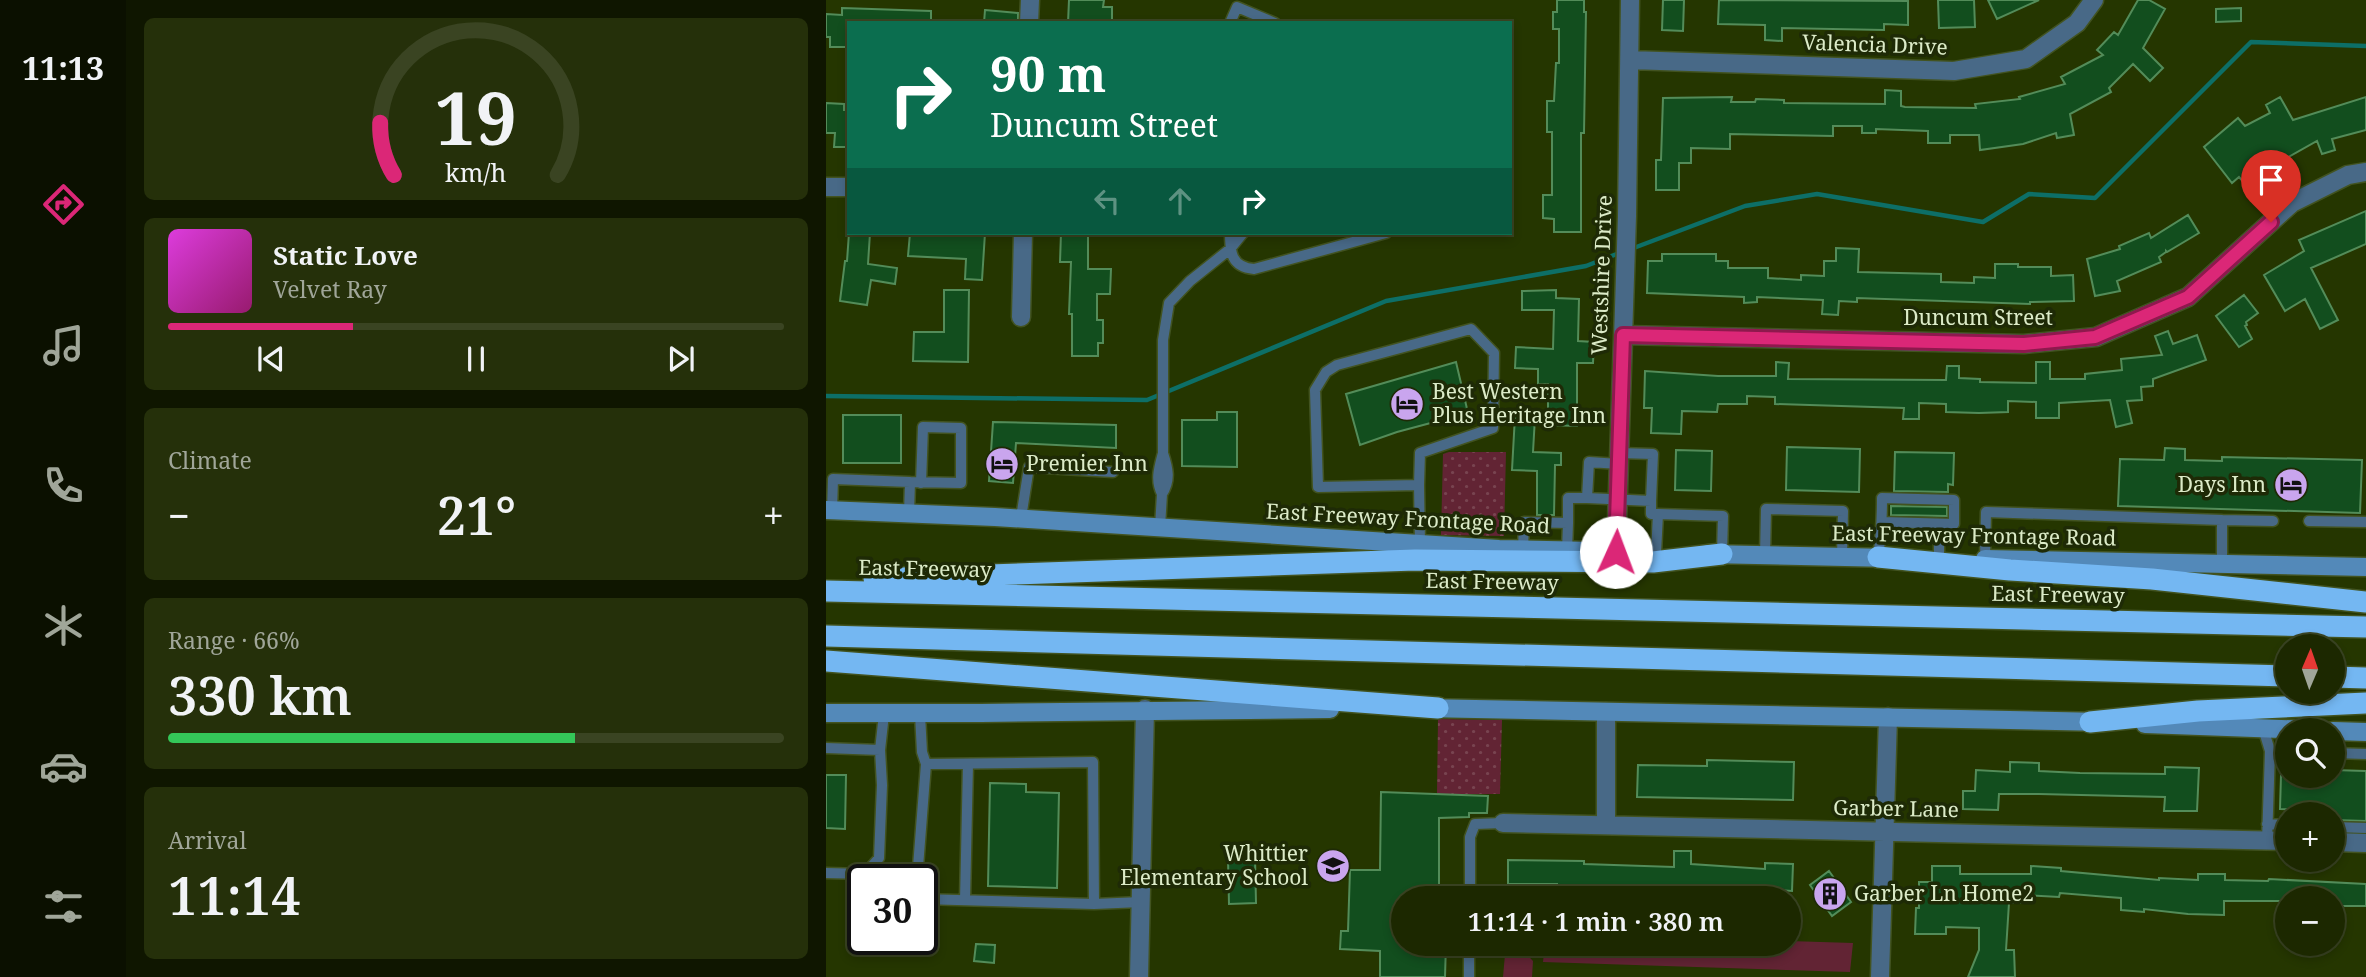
<!DOCTYPE html>
<meta charset="utf-8">
<style>
body{margin:0;font-family:"Noto Serif",serif;background:#25300a;color:#f1f3f6;height:100vh;display:flex;flex-direction:column;font-size:26px;white-space:nowrap}
*{box-sizing:border-box;margin:0}
p{font-size:23px;color:#a0a699}
.icon{flex:none;width:38px;height:38px;fill:none;stroke:currentColor;stroke-width:2;stroke-linecap:round;stroke-linejoin:round}
.map{position:relative;flex:1;overflow:hidden}
.details{display:flex;flex-direction:column;gap:18px;padding:18px;background:#0f1600;width:700px}
.details>*{flex:none}
.hud{position:absolute;left:21px;top:21px;width:665px;height:214px;border-radius:0px;box-shadow:0 4px 10px #0003,0 0 0 2px #3a4422;background:#0b6e4f;color:#fff;overflow:hidden}
.needle{width:46px;rotate:2deg}
.tools{position:absolute;left:1449px;top:634px;display:grid;gap:14px}
.tools a{display:grid;place-items:center;width:70px;height:70px;border-radius:50%;background:#1c2800;box-shadow:0 4px 10px #0003,0 0 0 2px #3a4422;font-size:35px}
.speed{position:absolute;left:21px;top:864px;display:flex;gap:14px;font-size:35px;font-weight:700;text-align:center}
.speed>*{display:grid;place-content:center;width:91px;height:91px;border-radius:50%;background:#1c2800;box-shadow:0 4px 10px #0003,0 0 0 2px #3a4422;line-height:1}
.speed .limit{border:4px solid #111;border-radius:10px;background:#fff;color:#111}
.pin{position:absolute;display:grid;place-items:center;width:60px;height:60px;color:#fff;margin:-72px -30px;border-radius:50% 50% 50% 0;rotate:-45deg;box-shadow:0 0 7px #0007}
.pin .icon{rotate:45deg}
.me{position:absolute;width:77px;margin:-38px;rotate:2deg;stroke-linejoin:round;filter:drop-shadow(0 0 5px #0008)}
.turn{display:flex;align-items:center;gap:24px;height:147px;padding:0 28px;font-size:32px}
.turn .icon{width:91px;height:91px;stroke-width:2.5}
.turn b{display:block;font-size:49px;line-height:60px}
.lanes{display:flex;align-items:center;height:66px;padding:0 28px;background:#0003;justify-content:center;gap:35px;direction:ltr}
.lanes .off{opacity:.35}
.big{font-size:52px;font-weight:600;line-height:1.1}
.details .tile{flex:1;display:flex;flex-direction:column;justify-content:center;gap:10px;min-width:0;padding:0 24px;border-radius:10px;background:#25300a}
.details .dial{align-items:center;gap:0}
.dial svg{height:182px;overflow:visible;fill:none;stroke:#3a4422;stroke-width:7;stroke-linecap:round;text-anchor:middle}
.dial text{fill:#f1f3f6;stroke:none}
.song{display:flex;align-items:center;gap:21px}
.cover{width:84px;height:84px;border-radius:10px;background:linear-gradient(135deg,hsl(300 70% 55%),hsl(320 70% 35%))}
.played{height:7px;border-radius:4px;background:linear-gradient(90deg,#db2777 30%,#3a4422 30%)}
.keys{display:flex;justify-content:space-around;direction:ltr}
.heat{display:flex;justify-content:space-between;align-items:center;font-size:38px;direction:ltr}
.charge{height:10px;border-radius:5px;background:linear-gradient(90deg,#34c759 66%,#3a4422 0)}
.trip{position:absolute;left:565px;top:886px;width:410px;height:70px;border-radius:35px;background:#1c2800;box-shadow:0 4px 10px #0003,0 0 0 2px #3a4422;font-weight:600;line-height:70px;text-align:center}
main{display:flex;flex:1;min-height:0}
.menu{display:flex;flex-direction:column;width:126px;justify-content:space-around;align-items:center;background:#0b1000;color:#a0a699}
.menu .icon{width:49px;height:49px}
.menu .current{color:#db2777}
.menu b{font-size:32px;color:#f1f3f6}
.map>svg:first-child{display:block}
.grass{fill:url(#grass-dots)}
.park{fill:#622434}
.lines{fill:none;stroke-linecap:round;stroke-linejoin:round}
.stream{stroke:#0d6f67;stroke-width:4.5}
.building{fill:#124e1e;stroke:#538c59;stroke-width:2}
.lane-casing{stroke:#425320;stroke-width:13}
.street-casing{stroke:#425320;stroke-width:21}
.secondary-casing{stroke:#425320;stroke-width:21}
.highway-casing{stroke:#425320;stroke-width:24}
.lane{stroke:#486987;stroke-width:10}
.street{stroke:#486987;stroke-width:18}
.secondary{stroke:#5389b9;stroke-width:18}
.highway{stroke:#74b7f2;stroke-width:21}
.route-casing{stroke:#8e194d;stroke-width:18}
.route{stroke:#db2777;stroke-width:12}
.labels{text-anchor:middle;stroke-width:7;stroke-linejoin:round;paint-order:stroke}
.street-label{font-size:21px;fill:#dcebc8;stroke:#1e2a06}
.poi-label{font-size:21px;fill:#dcebc8;stroke:#1e2a06;text-anchor:start}
</style>
<main>
<nav class="menu">
<b>11:13</b>
<svg class="icon current" aria-label="directions" viewBox="0 0 24 24"><path d="M12 3l9 9-9 9-9-9zM9 14v-3h6M13 9l2 2-2 2"/></svg>
<svg class="icon" aria-label="music" viewBox="0 0 24 24"><path d="M9 18V5l10-2v13"/><circle cx="6" cy="18" r="3"/><circle cx="16" cy="16" r="3"/></svg>
<svg class="icon" aria-label="phone" viewBox="0 0 24 24"><path d="M5 4h4l2 5-3 2q2 4 5 5l2-3 5 2v4C11 20 4 13 5 4z"/></svg>
<svg class="icon" aria-label="climate" viewBox="0 0 24 24"><path d="M12 3v18M4 7l16 10M4 17L20 7"/></svg>
<svg class="icon" aria-label="car" viewBox="0 0 24 24"><path d="M5 17H2v-5l4-1 3-4h7l3 4 3 1v5h-3M9 17h6M6 11h13"/><circle cx="7" cy="17" r="2"/><circle cx="17" cy="17" r="2"/></svg>
<svg class="icon" aria-label="filters" viewBox="0 0 24 24"><path d="M4 7h16M4 17h16"/><circle cx="9" cy="7" r="2"/><circle cx="15" cy="17" r="2"/></svg>
</nav>
<section class="details">
<div class="tile dial"><svg viewBox="0 0 100 80">
<path d="M14 69A42 42 0 1 1 86 69"/>
<path d="M14 69A42 42 0 0 1 8 46" stroke="#db2777"/>
<text x="50" y="56" font-size="32" font-weight="700">19</text>
<text x="50" y="72" font-size="11">km/h</text>
</svg></div>
<div class="tile">
<div class="song"><i class="cover"></i><div><b>Static Love</b><p>Velvet Ray</p></div></div>
<div class="played"></div>
<div class="keys"><svg class="icon" aria-label="previous" viewBox="0 0 24 24"><path d="M18 5L8 12l10 7zM5 5v14"/></svg><svg class="icon" aria-label="pause" viewBox="0 0 24 24"><path d="M8 5v14M16 5v14"/></svg><svg class="icon" aria-label="next" viewBox="0 0 24 24"><path d="M6 5l10 7-10 7zM19 5v14"/></svg></div>
</div>
<div class="tile"><p>Climate</p>
<div class="heat"><a>−</a><b class="big">21°</b><a>+</a></div>
</div>
<div class="tile"><p>Range · 66%</p><b class="big">330 km</b><div class="charge"></div></div>
<div class="tile"><p>Arrival</p><b class="big">11:14</b></div>
</section>
<div class="map">
<svg width="1540" height="977" viewBox="0 0 1540 977">
<defs>
<pattern id="grass-dots" width="8" height="8" patternUnits="userSpaceOnUse" patternTransform="scale(1.75)"><rect width="8" height="8" fill="#622434"/><path d="M2 2h.1M6 6h.1" fill="none" stroke="#784450" stroke-width="1.8" stroke-linecap="round"/></pattern>
</defs>
<rect width="100%" height="100%" fill="#253600"/>
<path class="grass" d="M 623,452 L 680,452 L 678,536 L 615,535 L 617,454 Z
M 612,719 L 676,720 L 674,794 L 611,794 Z"/>
<path class="park" d="M 963,941 L 1027,943 L 1024,972 L 717,962 L 719,943 L 962,943 Z
M 680,943 L 690,943 L 707,961 L 706,977 L 677,977 Z"/>
<g class="lines">
<path class="stream" d="M 805,249 L 919,206 L 991,194 L 1157,222 L 1203,194 L 1269,198 L 1425,42 L 1540,46
M 0,396 L 321,400 L 560,301 L 760,266 L 796,252"/>
</g>
<path class="building" d="M 243,0 L 278,0 L 277,7 L 286,7 L 286,23 L 242,23 Z
M 731,0 L 758,0 L 758,12 L 760,12 L 758,133 L 755,133 L 755,232 L 728,232 L 728,219 L 717,218 L 717,195 L 726,195 L 726,132 L 721,132 L 721,101 L 728,101 L 730,63 L 733,63 L 733,29 L 727,29 L 727,12 L 731,12 Z
M 837,0 L 858,0 L 857,31 L 836,30 Z
M 893,0 L 1082,1 L 1082,25 L 1058,24 L 1058,30 L 956,28 L 956,41 L 939,40 L 939,25 L 892,24 Z
M 1112,0 L 1148,0 L 1149,27 L 1113,28 Z
M 1162,0 L 1213,0 L 1171,19 Z
M 1312,0 L 1323,0 L 1339,9 L 1317,48 L 1337,68 L 1324,81 L 1307,64 L 1283,88 L 1285,92 L 1244,114 L 1248,135 L 1231,138 L 1230,133 L 1197,144 L 1154,150 L 1153,135 L 1124,135 L 1124,143 L 1102,143 L 1102,131 L 1050,129 L 1050,133 L 1036,133 L 1036,126 L 1007,126 L 1007,136 L 904,134 L 904,149 L 865,148 L 865,163 L 853,163 L 853,190 L 830,190 L 830,160 L 835,160 L 837,98 L 906,97 L 905,102 L 929,102 L 930,99 L 958,100 L 958,103 L 1059,104 L 1059,90 L 1075,91 L 1075,106 L 1079,107 L 1150,108 L 1149,104 L 1194,99 L 1193,97 L 1239,84 L 1235,77 L 1277,55 L 1271,50 L 1288,32 L 1292,35 Z
M 16,8 L 105,11 L 105,23 L 23,23 L 23,47 L 4,47 L 4,37 L 0,37 L 0,14 L 16,15 Z
M 1415,8 L 1415,21 L 1390,22 L 1390,9 Z
M 159,10 L 192,13 L 192,23 L 158,23 Z
M 1454,97 L 1467,120 L 1540,97 L 1540,130 L 1506,139 L 1509,150 L 1496,154 L 1491,141 L 1441,169 L 1421,186 L 1413,177 L 1406,183 L 1378,147 L 1412,118 L 1419,126 L 1444,113 L 1440,105 Z
M 0,103 L 18,104 L 18,110 L 23,110 L 23,147 L 8,147 L 9,133 L 0,133 Z
M 1540,211 L 1540,244 L 1485,268 L 1512,320 L 1494,329 L 1479,299 L 1459,311 L 1438,275 L 1478,251 L 1473,240 Z
M 1362,215 L 1373,233 L 1341,252 L 1340,251 L 1340,252 L 1333,257 L 1335,262 L 1291,281 L 1294,291 L 1269,296 L 1261,259 L 1294,249 L 1293,246 L 1323,233 L 1325,238 Z
M 23,233 L 44,233 L 42,264 L 71,268 L 69,284 L 45,280 L 41,305 L 14,301 L 19,261 L 21,261 Z
M 84,233 L 143,236 L 143,233 L 159,233 L 156,280 L 139,279 L 140,259 L 82,256 Z
M 235,233 L 262,233 L 262,269 L 285,269 L 284,294 L 271,294 L 271,320 L 277,320 L 277,343 L 272,343 L 272,356 L 246,356 L 246,314 L 243,314 L 245,262 L 234,262 Z
M 1010,248 L 1033,249 L 1032,272 L 1115,274 L 1115,282 L 1148,283 L 1148,277 L 1169,278 L 1169,264 L 1192,264 L 1192,267 L 1225,267 L 1225,276 L 1247,275 L 1248,301 L 1204,302 L 1204,304 L 1031,298 L 1031,302 L 1013,301 L 1012,315 L 996,314 L 997,300 L 931,297 L 931,302 L 918,303 L 918,297 L 821,293 L 822,261 L 836,261 L 836,254 L 890,254 L 890,261 L 902,261 L 902,268 L 942,268 L 942,278 L 975,280 L 975,275 L 998,276 L 998,261 L 1010,261 Z
M 118,290 L 143,290 L 142,362 L 87,361 L 88,332 L 118,332 Z
M 730,290 L 730,298 L 753,299 L 752,341 L 768,342 L 767,363 L 751,363 L 751,426 L 722,425 L 722,384 L 712,384 L 712,369 L 689,368 L 690,347 L 727,349 L 728,310 L 696,310 L 696,291 Z
M 1418,295 L 1432,313 L 1420,322 L 1421,325 L 1419,326 L 1426,339 L 1413,347 L 1390,316 Z
M 1342,331 L 1347,344 L 1371,335 L 1380,360 L 1327,379 L 1327,386 L 1315,387 L 1316,400 L 1301,401 L 1306,423 L 1290,427 L 1284,400 L 1233,403 L 1233,418 L 1210,418 L 1210,402 L 1182,401 L 1182,412 L 1153,413 L 1120,412 L 1120,404 L 1093,403 L 1093,419 L 1077,419 L 1078,408 L 949,404 L 949,397 L 921,396 L 921,404 L 892,404 L 891,412 L 856,411 L 855,434 L 825,433 L 826,408 L 818,408 L 819,371 L 892,376 L 950,376 L 950,362 L 963,363 L 962,379 L 1120,380 L 1121,366 L 1133,366 L 1133,378 L 1154,379 L 1154,382 L 1210,383 L 1210,362 L 1224,362 L 1224,379 L 1259,379 L 1259,374 L 1296,370 L 1295,359 L 1336,355 L 1329,336 Z
M 630,362 L 642,413 L 571,432 L 534,445 L 520,394 Z
M 391,412 L 411,412 L 411,467 L 356,466 L 356,420 L 391,420 Z
M 17,415 L 75,415 L 75,463 L 17,463 Z
M 689,416 L 709,417 L 707,452 L 735,453 L 735,465 L 729,465 L 728,515 L 711,515 L 711,471 L 686,470 Z
M 167,422 L 290,425 L 290,448 L 190,443 L 187,483 L 163,481 Z
M 961,447 L 1034,449 L 1033,492 L 960,490 Z
M 1339,448 L 1359,449 L 1359,460 L 1396,461 L 1396,457 L 1536,460 L 1534,513 L 1292,506 L 1294,459 L 1338,460 Z
M 850,450 L 886,451 L 885,491 L 849,490 Z
M 1069,452 L 1128,453 L 1127,485 L 1122,484 L 1122,492 L 1068,491 Z
M 1065,506 L 1121,507 L 1121,516 L 1065,515 Z
M 881,760 L 968,762 L 967,800 L 811,797 L 812,765 L 881,766 Z
M 1184,762 L 1213,763 L 1213,771 L 1254,773 L 1339,774 L 1339,767 L 1373,768 L 1371,811 L 1338,811 L 1339,797 L 1213,794 L 1173,794 L 1172,810 L 1137,809 L 1137,791 L 1149,791 L 1150,770 L 1184,772 Z
M 1507,770 L 1540,771 L 1540,821 L 1507,820 L 1507,814 L 1497,814 L 1497,810 L 1454,809 L 1455,775 L 1507,775 Z
M 0,775 L 20,775 L 19,829 L 0,828 Z
M 164,783 L 200,784 L 200,792 L 233,793 L 231,888 L 162,886 Z
M 555,792 L 662,796 L 661,813 L 643,813 L 643,817 L 613,818 L 613,898 L 578,898 L 578,943 L 620,943 L 619,977 L 554,977 L 554,951 L 514,949 L 515,931 L 522,931 L 524,870 L 554,870 Z
M 848,851 L 865,851 L 865,864 L 939,869 L 939,863 L 967,864 L 966,891 L 896,886 L 841,886 L 841,895 L 823,894 L 823,888 L 757,887 L 757,891 L 731,891 L 731,884 L 682,884 L 682,860 L 758,861 L 758,864 L 848,867 Z
M 429,857 L 430,903 L 403,904 L 402,858 Z
M 1106,866 L 1134,866 L 1134,874 L 1205,874 L 1205,866 L 1235,868 L 1235,871 L 1333,880 L 1333,878 L 1372,880 L 1372,874 L 1399,874 L 1399,880 L 1442,881 L 1443,879 L 1540,884 L 1540,906 L 1507,906 L 1507,898 L 1461,898 L 1461,901 L 1398,901 L 1398,915 L 1362,914 L 1318,909 L 1318,912 L 1295,910 L 1295,898 L 1282,897 L 1234,893 L 1233,897 L 1198,895 L 1198,903 L 1183,903 L 1180,950 L 1188,950 L 1189,977 L 1142,977 L 1153,950 L 1153,928 L 1120,927 L 1120,934 L 1089,934 L 1090,908 L 1093,908 L 1093,882 L 1106,882 Z
M 1003,871 L 1025,902 L 1006,916 L 984,885 Z
M 150,944 L 169,945 L 168,963 L 148,961 Z"/>
<g class="lines">
<g class="lane-casing">
<path id="lane" d="M 404,23 L 411,7 L 449,23
M 404,233 C 404,252 405,267 428,269 L 560,233
M 337,453 C 333,468 329,480 336,494 C 345,480 342,468 337,453 L 337,340 L 343,303 L 364,281 L 404,249 L 417,233
M 793,453 L 827,454 L 825,501
M 793,464 L 763,462 L 761,498 L 825,501 L 825,514 L 832,514
M 84,482 L 135,483 L 135,428 L 97,427 L 95,483
M 593,485 L 594,453 L 667,428 L 668,353 L 645,329 L 511,365 L 500,372 L 489,390 L 492,487 L 593,485 L 594,544
M 6,511 L 7,479 L 84,482 L 83,514
M 195,518 L 203,467 L 287,472
M 1483,521 L 1540,522
M 742,523 L 742,498 L 761,498
M 334,527 L 336,494
M 697,550 L 698,522 L 742,523 L 741,551
M 830,553 L 832,514 L 897,516 L 896,554
M 939,555 L 940,509 L 1017,511 L 1016,557
M 1052,557 C 1055,537 1056,518 1056,498 L 1128,500 L 1128,524 L 1056,522
M 1113,558 L 1113,524
M 1159,559 L 1160,512 L 1396,520
M 1396,563 L 1396,520 L 1447,521
M 1437,728 L 1444,751 L 1441,841
M 0,748 L 54,750
M 1444,752 L 1461,752
M 1507,753 L 1540,754
M 100,764 L 267,762 L 268,904
M 1441,824 L 1461,825
M 1507,827 L 1540,828
M 0,873 L 39,874 L 53,858 L 56,785 L 54,750 L 58,714
M 91,880 L 100,764 L 96,752 L 94,714
M 644,898 L 644,837 L 649,824 L 677,823
M 96,899 L 268,904 L 315,902
M 139,900 L 142,764
M 643,977 L 643,943"/>
</g>
<g class="street-casing">
<path id="street" d="M 203,23 L 204,0
M 804,60 L 1128,71 L 1200,59 L 1251,23 L 1268,0
M 0,187 L 23,187
M 195,317 L 197,233
M 797,335 L 1198,344 L 1270,337 L 1362,297 L 1466,203 L 1522,175 L 1540,172
M 790,552 L 801,216 L 804,0
M 677,823 L 1461,841
M 780,825 L 780,712
M 1507,842 L 1540,843
M 313,977 L 319,709
M 1054,977 L 1062,717"/>
</g>
<g class="secondary-casing">
<path id="secondary" d="M 0,510 L 169,517 L 673,549 L 767,551
M 882,554 L 1064,558
M 1159,559 L 1540,567
M 598,708 L 1277,722
M 0,713 L 155,713 L 504,709
M 1319,724 L 1486,730
M 1507,731 L 1540,732"/>
</g>
<g class="highway-casing">
<path id="highway" d="M 1052,557 L 1184,570 L 1326,579 L 1540,602
M 48,579 L 589,560 L 827,562 L 896,554
M 0,591 L 1540,627
M 0,636 L 1461,676
M 0,661 L 612,708
M 1507,677 L 1540,678
M 1264,722 L 1372,711 L 1540,703"/>
</g>
<use href="#lane" class="lane"/>
<use href="#street" class="street"/>
<use href="#secondary" class="secondary"/>
<use href="#highway" class="highway"/>
</g>
<g class="lines">
<g class="route-casing">
<path id="route" d="M 790,552 L 797,335 L 1198,344 L 1269,337 L 1362,297 L 1445,222"/>
</g>
<use href="#route" class="route"/>
</g>
<defs>
<g id="hotel-disc" transform="scale(1.75)"><circle r="9.5" fill="#c9a5ee" stroke="#1e2a06"/><path d="M-6-4.5h1.5V1H6V5H4.5V3h-9V5H-6ZM-4 0a1.8 1.8 0 1 1 3.6 0ZM.5 0V-2.5h3Q6-2.5 6 0Z" fill="#111"/></g>
<g id="school-disc" transform="scale(1.75)"><circle r="9.5" fill="#c9a5ee" stroke="#1e2a06"/><path d="M0-5L7-2L0 1L-7-2ZM-4 1L0 2.5L4 1V4Q0 6-4 4Z" fill="#111"/></g>
<g id="building-disc" transform="scale(1.75)"><circle r="9.5" fill="#c9a5ee" stroke="#1e2a06"/><path d="M-4-6H4V6H1V3H-1V6H-4ZM-2.5-4.3h1.7v1.8h-1.7ZM.8-4.3h1.7v1.8H.8ZM-2.5-1h1.7V.8h-1.7ZM.8-1h1.7V.8H.8Z" fill="#111"/></g>
</defs>
<g fill-rule="evenodd">
<use href="#hotel-disc" x="581" y="404"/>
<use href="#hotel-disc" x="176" y="464"/>
<use href="#hotel-disc" x="1465" y="485"/>
<use href="#school-disc" x="507" y="866"/>
<use href="#building-disc" x="1004" y="894"/>
</g>
<g class="labels">
<g class="street-label">
<text transform="translate(1049 45) rotate(2)" y="7">Valencia Drive</text>
<text transform="translate(776 275) rotate(-88)" y="7">Westshire Drive</text>
<text x="1152" y="325">Duncum Street</text>
<text transform="translate(582 519) rotate(3)" y="7">East Freeway Frontage Road</text>
<text transform="translate(1148 536) rotate(1)" y="7">East Freeway Frontage Road</text>
<text transform="translate(99 569) rotate(1)" y="7">East Freeway</text>
<text transform="translate(666 582) rotate(1)" y="7">East Freeway</text>
<text transform="translate(1232 595) rotate(1)" y="7">East Freeway</text>
<text transform="translate(1070 809) rotate(1)" y="7">Garber Lane</text>
</g>
<g class="poi-label">
<text x="606" y="399">Best Western<tspan x="606" dy="24">Plus Heritage Inn</tspan></text>
<text x="200" y="471">Premier Inn</text>
<text x="1440" y="492" text-anchor="end">Days Inn</text>
<text x="482" y="861" text-anchor="end">Whittier<tspan x="482" dy="24">Elementary School</tspan></text>
<text x="1028" y="901">Garber Ln Home2</text>
</g>
</g>
</svg>
<div class="tools">
<a><svg class="needle" viewBox="-14 -14 28 28"><path d="M0-13l5 13h-10z" fill="#e53935"/><path d="M0 13l5-13h-10z" fill="#a0a699"/></svg></a>
<a><svg class="icon" aria-label="search" viewBox="0 0 24 24"><circle cx="10" cy="10" r="6"/><path d="M15 15l6 6"/></svg></a>
<a>+</a>
<a>−</a>
</div>
<div class="speed"><div class="limit">30</div></div>
<div class="pin" style="left:1445px;top:222px;background:#d93025"><svg class="icon" aria-label="arrive" viewBox="0 0 24 24"><path d="M6 21V4h12l-3 4 3 4H6"/></svg></div>
<svg class="me" style="left:790px;top:552px" viewBox="-20 -20 40 40"><circle r="19" fill="#fff"/><path d="M0-13L10 11 0 6-10 11z" fill="#db2777"/></svg>
<div class="trip">11:14 · 1 min · 380 m</div>
<div class="hud">
<div class="turn"><svg class="icon" aria-label="right" viewBox="0 0 24 24"><path d="M7 20v-9h11M14 6l5 5-5 5"/></svg><div><b>90 m</b>Duncum Street</div></div>
<div class="lanes"><svg class="icon off" aria-label="left" viewBox="0 0 24 24"><path d="M17 20v-9H6M10 6l-5 5 5 5"/></svg><svg class="icon off" aria-label="ahead" viewBox="0 0 24 24"><path d="M12 20V5M6 11l6-6 6 6"/></svg><svg class="icon" aria-label="right" viewBox="0 0 24 24"><path d="M7 20v-9h11M14 6l5 5-5 5"/></svg></div>
</div>
</div>
</main>
